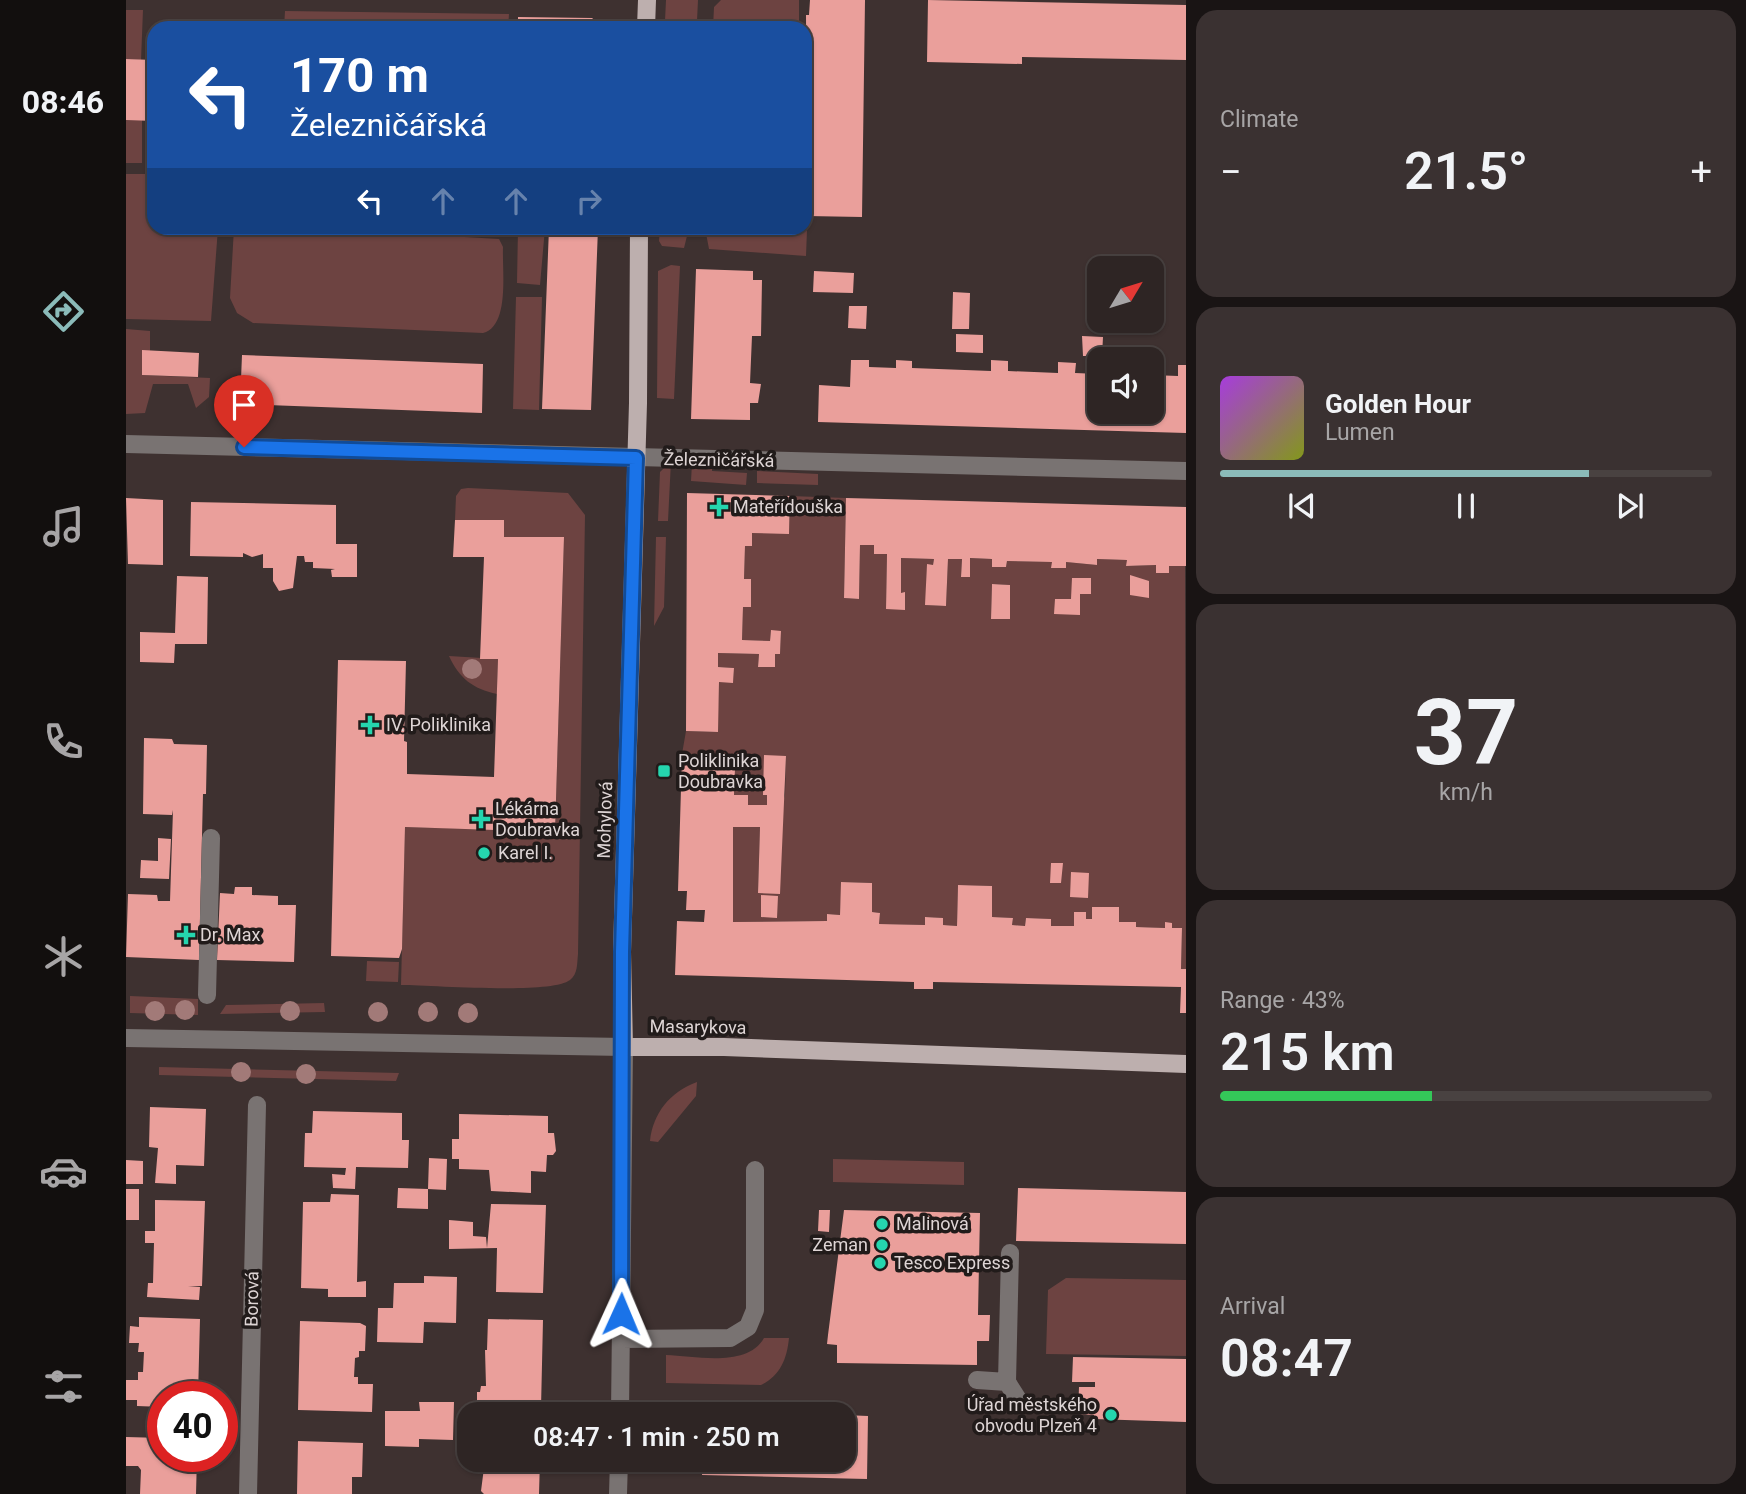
<!DOCTYPE html>
<meta charset="utf-8">
<style>
body{margin:0;font-family:Roboto,sans-serif;background:#3a3131;color:#f1f3f6;height:100vh;display:flex;flex-direction:column;font-size:26px;white-space:nowrap}
*{box-sizing:border-box;margin:0}
p{font-size:23px;color:#a7a5a6}
.icon{flex:none;width:38px;height:38px;fill:none;stroke:currentColor;stroke-width:2;stroke-linecap:round;stroke-linejoin:round}
.map{position:relative;flex:1;overflow:hidden}
.side{display:flex;flex-direction:column;gap:10px;padding:10px;background:#191414;width:560px}
.side>*{flex:none}
.hud{position:absolute;left:21px;top:21px;width:665px;height:214px;border-radius:21px;box-shadow:0 2px 5px #0004,0 0 0 2px #494241;background:#1a4fa0;color:#fff;overflow:hidden}
.needle{width:46px;rotate:52deg}
.fabs{position:absolute;left:961px;top:256px;display:grid;gap:14px}
.fabs a{display:grid;place-items:center;width:77px;height:77px;border-radius:14px;background:#2e2524;box-shadow:0 2px 5px #0004,0 0 0 2px #494241;font-size:35px}
.speed{position:absolute;left:21px;top:1381px;display:flex;gap:14px;font-size:35px;font-weight:700;text-align:center}
.speed>*{display:grid;place-content:center;width:91px;height:91px;border-radius:50%;background:#2e2524;box-shadow:0 2px 5px #0004,0 0 0 2px #494241;line-height:1}
.speed .limit{border:10px solid #d22;background:#fff;color:#111}
.pin{position:absolute;display:grid;place-items:center;width:60px;height:60px;color:#fff;margin:-72px -30px;border-radius:50% 50% 50% 0;rotate:-45deg;box-shadow:0 0 7px #0007}
.pin .icon{rotate:45deg}
.me{position:absolute;width:77px;margin:-38px;rotate:1deg;stroke-linejoin:round;filter:drop-shadow(0 0 5px #0008)}
.turn{display:flex;align-items:center;gap:24px;height:147px;padding:0 28px;font-size:32px}
.turn .icon{width:91px;height:91px;stroke-width:2.5}
.turn b{display:block;font-size:49px;line-height:60px}
.lanes{display:flex;align-items:center;height:66px;padding:0 28px;background:#0003;justify-content:center;gap:35px;direction:ltr}
.lanes .off{opacity:.35}
.big{font-size:52px;font-weight:600;line-height:1.1}
.side .tile{flex:1;display:flex;flex-direction:column;justify-content:center;gap:10px;min-width:0;padding:0 24px;border-radius:21px;background:#3a3131}
.side .dial{align-items:center;gap:0}
.dial b{font-size:91px;line-height:1}
.song{display:flex;align-items:center;gap:21px}
.cover{width:84px;height:84px;border-radius:10px;background:linear-gradient(135deg,hsl(280 70% 55%),hsl(70 70% 35%))}
.played{height:7px;border-radius:4px;background:linear-gradient(90deg,#8bbbb9 75%,#494241 75%)}
.keys{display:flex;justify-content:space-around;direction:ltr}
.heat{display:flex;justify-content:space-between;align-items:center;font-size:38px;direction:ltr}
.charge{height:10px;border-radius:5px;background:linear-gradient(90deg,#34c759 43%,#494241 0)}
.trip{position:absolute;left:331px;top:1402px;width:399px;height:70px;border-radius:21px;background:#2e2524;box-shadow:0 2px 5px #0004,0 0 0 2px #494241;font-weight:600;line-height:70px;text-align:center}
main{display:flex;flex:1;min-height:0}
.dock{display:flex;flex-direction:column;width:126px;justify-content:space-around;align-items:center;background:#120f0e;color:#a7a5a6}
.dock .icon{width:49px;height:49px}
.dock .current{color:#8bbbb9}
.dock b{font-size:32px;color:#f1f3f6}
.map>svg:first-child{display:block}
.green{fill:#6d4341;fill-rule:evenodd}
.building{fill:#ea9f9b}
.lines{fill:none;stroke-linecap:round;stroke-linejoin:round}
.minor{stroke:#797372;stroke-width:18}
.major{stroke:#bdafae;stroke-width:18}
.tree{fill:#a27a78}
.route-casing{stroke:#114b97;stroke-width:18}
.route{stroke:#1a73e8;stroke-width:12}
.poi-dot{fill:#25d5ae;stroke:#211b1a;stroke-width:2.5}
.labels{text-anchor:middle;stroke-width:7;stroke-linejoin:round;paint-order:stroke}
.street-label{font-size:18px;fill:#ded5d5;stroke:#211b1a}
.poi-label{font-size:18px;fill:#ded5d5;stroke:#211b1a;text-anchor:start}
</style>
<main>
<nav class="dock">
<b>08:46</b>
<svg class="icon current" aria-label="directions" viewBox="0 0 24 24"><path d="M12 3l9 9-9 9-9-9zM9 14v-3h6M13 9l2 2-2 2"/></svg>
<svg class="icon" aria-label="music" viewBox="0 0 24 24"><path d="M9 18V5l10-2v13"/><circle cx="6" cy="18" r="3"/><circle cx="16" cy="16" r="3"/></svg>
<svg class="icon" aria-label="phone" viewBox="0 0 24 24"><path d="M5 4h4l2 5-3 2q2 4 5 5l2-3 5 2v4C11 20 4 13 5 4z"/></svg>
<svg class="icon" aria-label="climate" viewBox="0 0 24 24"><path d="M12 3v18M4 7l16 10M4 17L20 7"/></svg>
<svg class="icon" aria-label="car" viewBox="0 0 24 24"><path d="M5 17H2v-5l4-1 3-4h7l3 4 3 1v5h-3M9 17h6M6 11h13"/><circle cx="7" cy="17" r="2"/><circle cx="17" cy="17" r="2"/></svg>
<svg class="icon" aria-label="filters" viewBox="0 0 24 24"><path d="M4 7h16M4 17h16"/><circle cx="9" cy="7" r="2"/><circle cx="15" cy="17" r="2"/></svg>
</nav>
<div class="map">
<svg width="1060" height="1494" viewBox="0 0 1060 1494">
<rect width="100%" height="100%" fill="#3e3130"/>
<path class="green" d="M 540,0 L 572,0 L 571,21 L 539,21 Z
M 595,0 L 673,0 L 673,28 L 587,28 L 588,7 Z
M 0,10 L 17,10 L 15,60 L 0,59 Z
M 159,11 L 383,14 L 382,28 L 158,28 Z
M 0,120 L 16,120 L 16,163 L 0,163 Z
M 0,174 L 28,174 L 28,228 L 92,228 L 85,321 L 0,319 Z
M 108,228 L 184,228 L 373,239 L 377,247 C 376,271 384,326 357,333 L 127,323 L 111,313 L 104,298 Z
M 392,228 L 419,228 L 414,285 L 391,283 Z
M 534,228 L 563,228 L 558,248 L 536,246 L 533,241 Z
M 579,228 L 681,230 L 680,256 L 583,249 Z
M 545,265 L 554,266 L 548,399 L 531,398 L 532,271 Z
M 390,297 L 416,297 L 413,410 L 387,409 Z
M 0,329 L 24,331 L 24,351 L 16,351 L 16,375 L 84,378 L 83,397 L 70,408 L 62,384 L 27,384 L 19,413 L 0,414 Z
M 545,461 L 542,521 L 532,521 L 534,472 Z
M 566,463 L 586,464 L 586,471 L 621,473 L 620,485 L 565,481 Z
M 631,471 L 692,474 L 692,485 L 631,483 Z
M 342,488 L 442,493 L 459,515 L 452,954 C 451,963 452,974 444,980 C 424,995 306,985 275,985 L 279,827 L 429,831 L 438,538 L 378,537 L 378,520 L 329,520 L 330,496 L 335,489 Z
M 664,496 L 720,498 L 718,598 L 733,599 L 734,545 L 748,545 L 748,554 L 761,554 L 760,609 L 779,609 L 779,593 L 775,593 L 775,558 L 808,559 L 807,565 L 801,565 L 800,605 L 820,606 L 822,559 L 836,559 L 835,576 L 844,576 L 844,558 L 866,559 L 867,566 L 880,567 L 881,561 L 926,562 L 926,568 L 939,568 L 940,562 L 971,565 L 971,559 L 1001,560 L 1001,566 L 1030,565 L 1031,573 L 1043,573 L 1043,566 L 1059,566 L 1060,969 L 1055,969 L 1056,929 L 1046,928 L 1046,923 L 1039,923 L 1039,928 L 1010,927 L 1010,922 L 993,922 L 993,907 L 967,907 L 966,919 L 960,919 L 960,912 L 949,912 L 948,926 L 925,926 L 925,919 L 900,918 L 899,926 L 886,925 L 887,918 L 866,917 L 866,886 L 832,885 L 831,926 L 817,925 L 816,918 L 800,917 L 799,925 L 753,924 L 754,913 L 746,912 L 746,883 L 716,882 L 714,915 L 701,914 L 701,921 L 607,922 L 607,827 L 634,827 L 632,893 L 659,795 L 660,756 L 638,756 L 638,795 L 641,795 L 641,805 L 622,805 L 622,795 L 608,795 L 609,769 L 616,769 L 616,756 L 556,754 L 560,731 L 591,732 L 593,682 L 607,682 L 608,668 L 592,667 L 592,653 L 633,654 L 632,667 L 649,667 L 649,654 L 654,654 L 655,631 L 645,631 L 644,641 L 616,640 L 617,607 L 625,607 L 625,580 L 618,579 L 619,546 L 626,546 L 626,533 L 663,533 ZM 866,584 L 884,585 L 884,619 L 865,619 Z
M 530,537 L 540,537 L 538,607 L 528,626 Z
M 323,656 L 372,659 L 371,694 C 347,689 333,678 323,656 Z
M 241,961 L 273,962 L 272,982 L 240,981 Z
M 4,996 L 72,999 L 72,1015 L 4,1013 Z
M 198,1003 L 199,1012 L 94,1014 L 100,1005 Z
M 33,1067 L 273,1073 L 270,1081 L 33,1075 Z
M 571,1082 L 570,1096 L 532,1142 L 524,1141 C 527,1113 544,1092 571,1082 Z
M 707,1159 L 838,1162 L 838,1185 L 707,1182 Z
M 940,1278 L 1060,1280 L 1060,1356 L 920,1354 L 922,1290 Z
M 638,1338 L 663,1338 C 661,1359 654,1376 635,1385 L 540,1383 L 540,1355 C 570,1356 621,1368 638,1338 Z"/>
<path class="building" d="M 684,0 L 739,0 L 736,217 L 681,216 L 680,15 L 683,15 Z
M 802,0 L 1060,5 L 1060,60 L 896,57 L 896,64 L 801,62 Z
M 392,17 L 466,18 L 478,28 L 392,28 Z
M 0,59 L 28,60 L 28,121 L 0,120 Z
M 423,228 L 472,228 L 465,410 L 416,409 Z
M 570,269 L 627,271 L 627,280 L 636,280 L 635,336 L 626,336 L 624,383 L 635,384 L 632,403 L 624,403 L 624,420 L 565,419 Z
M 688,271 L 728,273 L 727,293 L 687,292 Z
M 827,292 L 844,293 L 843,329 L 826,329 Z
M 723,306 L 741,306 L 740,329 L 722,328 Z
M 830,334 L 857,335 L 857,353 L 830,352 Z
M 956,336 L 977,337 L 976,356 L 957,356 Z
M 16,350 L 73,353 L 72,377 L 16,375 Z
M 116,355 L 357,364 L 356,413 L 114,404 Z
M 725,360 L 743,360 L 743,367 L 770,368 L 770,360 L 786,361 L 786,368 L 865,371 L 865,360 L 882,361 L 882,371 L 932,373 L 932,362 L 950,363 L 949,373 L 973,374 L 973,411 L 1026,411 L 1026,375 L 1052,376 L 1052,365 L 1060,365 L 1060,433 L 692,422 L 693,385 L 724,387 Z
M 561,493 L 664,496 L 663,534 L 626,533 L 626,546 L 619,546 L 618,579 L 625,579 L 625,607 L 617,607 L 616,640 L 644,641 L 645,630 L 655,631 L 654,654 L 649,654 L 649,667 L 632,667 L 633,654 L 592,653 L 592,667 L 608,668 L 607,683 L 593,682 L 592,732 L 560,731 Z
M 0,498 L 37,500 L 37,565 L 2,564 Z
M 720,498 L 1060,507 L 1060,566 L 1043,566 L 1043,573 L 1030,573 L 1030,565 L 1000,566 L 1001,560 L 971,559 L 971,565 L 940,562 L 940,568 L 925,568 L 926,562 L 881,561 L 880,567 L 866,567 L 866,559 L 844,558 L 844,577 L 835,577 L 836,559 L 822,559 L 820,606 L 799,605 L 801,564 L 807,565 L 808,559 L 775,558 L 775,593 L 779,592 L 779,610 L 760,609 L 761,554 L 748,554 L 748,545 L 734,545 L 733,599 L 718,598 Z
M 65,502 L 210,505 L 210,544 L 231,544 L 231,577 L 206,577 L 205,570 L 209,569 L 187,568 L 187,562 L 179,562 L 178,556 L 171,556 L 167,588 L 153,591 L 147,581 L 147,568 L 137,568 L 137,554 L 126,557 L 117,553 L 117,557 L 64,556 Z
M 329,520 L 378,520 L 378,537 L 438,537 L 429,832 L 279,827 L 276,949 L 273,958 L 205,956 L 212,660 L 280,661 L 278,741 L 281,742 L 281,774 L 368,777 L 372,659 L 354,659 L 358,557 L 327,557 Z
M 1004,575 L 1023,581 L 1023,598 L 1004,595 Z
M 51,576 L 82,577 L 81,644 L 49,644 L 48,663 L 14,662 L 14,632 L 49,633 Z
M 946,578 L 965,578 L 965,594 L 954,594 L 954,615 L 928,614 L 929,599 L 945,599 Z
M 866,584 L 884,585 L 884,619 L 865,619 Z
M 18,738 L 46,739 L 48,744 L 81,745 L 80,794 L 77,794 L 73,960 L 0,957 L 2,894 L 31,895 L 32,901 L 44,901 L 47,810 L 46,815 L 17,814 Z
M 556,754 L 617,756 L 616,770 L 609,769 L 608,795 L 622,795 L 622,805 L 641,805 L 641,795 L 637,795 L 638,755 L 660,756 L 654,894 L 632,893 L 634,827 L 607,827 L 607,922 L 701,921 L 701,914 L 714,915 L 715,882 L 746,883 L 746,912 L 754,913 L 753,924 L 799,925 L 799,917 L 817,918 L 817,925 L 831,926 L 832,885 L 866,886 L 866,917 L 887,918 L 886,925 L 899,926 L 900,918 L 925,919 L 925,926 L 948,926 L 948,912 L 960,912 L 960,919 L 966,919 L 966,907 L 993,907 L 993,922 L 1010,922 L 1010,927 L 1039,928 L 1039,922 L 1046,923 L 1046,928 L 1056,928 L 1055,969 L 1060,969 L 1060,1013 L 1054,1013 L 1055,987 L 807,982 L 807,989 L 788,989 L 788,982 L 549,975 L 551,921 L 578,922 L 579,910 L 560,910 L 561,891 L 552,891 Z
M 32,838 L 45,839 L 43,879 L 14,878 L 15,860 L 32,861 Z
M 925,863 L 937,863 L 935,883 L 924,883 Z
M 945,872 L 963,873 L 962,898 L 944,897 Z
M 109,887 L 126,887 L 126,895 L 152,896 L 152,905 L 170,905 L 168,962 L 91,960 L 94,893 L 108,894 Z
M 635,895 L 652,896 L 651,918 L 635,917 Z
M 24,1107 L 80,1109 L 78,1166 L 50,1165 L 50,1184 L 29,1183 L 32,1148 L 23,1147 Z
M 187,1111 L 276,1113 L 276,1140 L 283,1140 L 282,1168 L 230,1167 L 229,1189 L 207,1188 L 206,1174 L 219,1175 L 220,1168 L 178,1167 L 179,1133 L 186,1133 Z
M 333,1114 L 422,1116 L 422,1133 L 428,1133 L 430,1151 L 427,1155 L 421,1155 L 420,1172 L 405,1171 L 405,1193 L 365,1191 L 363,1170 L 333,1169 L 333,1159 L 326,1159 L 326,1139 L 333,1139 Z
M 303,1158 L 321,1159 L 320,1190 L 302,1189 L 302,1209 L 271,1208 L 272,1188 L 302,1189 Z
M 0,1160 L 17,1161 L 17,1184 L 0,1184 Z
M 892,1188 L 1060,1192 L 1060,1244 L 890,1241 Z
M 0,1189 L 13,1189 L 13,1220 L 0,1220 Z
M 205,1194 L 233,1195 L 231,1282 L 240,1281 L 240,1297 L 202,1297 L 202,1289 L 175,1288 L 177,1202 L 204,1202 Z
M 29,1200 L 79,1201 L 76,1286 L 62,1286 L 74,1287 L 73,1300 L 21,1297 L 22,1283 L 27,1283 L 28,1243 L 19,1243 L 19,1231 L 29,1231 Z
M 365,1204 L 420,1205 L 417,1293 L 370,1292 L 371,1248 L 323,1249 L 323,1220 L 347,1222 L 347,1236 L 360,1237 L 361,1248 Z
M 693,1210 L 704,1210 L 703,1232 L 692,1231 Z
M 718,1210 L 854,1213 L 852,1315 L 864,1315 L 863,1341 L 851,1341 L 851,1365 L 711,1363 L 711,1345 L 701,1344 L 702,1335 Z
M 298,1276 L 331,1277 L 330,1323 L 298,1322 L 297,1343 L 251,1342 L 252,1308 L 267,1308 L 268,1283 L 298,1283 Z
M 13,1317 L 74,1319 L 72,1396 L 37,1396 L 37,1407 L 11,1406 L 11,1400 L 0,1400 L 0,1380 L 12,1380 L 12,1372 L 17,1372 L 18,1352 L 12,1352 L 13,1343 L 3,1343 L 4,1326 L 13,1327 Z
M 362,1319 L 417,1320 L 415,1408 L 351,1406 L 351,1392 L 354,1392 L 355,1386 L 360,1386 L 359,1350 L 361,1350 Z
M 174,1321 L 234,1323 L 240,1326 L 239,1351 L 233,1351 L 233,1357 L 229,1358 L 228,1377 L 232,1377 L 232,1384 L 247,1384 L 246,1412 L 172,1410 Z
M 947,1357 L 1060,1359 L 1060,1422 L 968,1419 L 968,1415 L 952,1414 L 953,1387 L 969,1387 L 969,1382 L 946,1382 Z
M 293,1402 L 328,1402 L 327,1440 L 293,1439 L 293,1447 L 259,1446 L 259,1411 L 294,1411 Z
M 718,1415 L 742,1416 L 741,1479 L 576,1475 L 577,1460 L 718,1460 Z
M 0,1437 L 37,1438 L 37,1456 L 71,1456 L 70,1494 L 14,1494 L 15,1470 L 12,1466 L 0,1466 Z
M 172,1441 L 237,1443 L 236,1477 L 226,1477 L 226,1494 L 171,1494 Z
M 359,1460 L 414,1460 L 413,1494 L 358,1494 L 355,1491 Z"/>
<g class="lines">
<path class="minor" d="M 0,444 L 1060,471
M 81,995 L 85,838
M 0,1038 L 498,1047 L 494,1414
M 884,1253 L 881,1382 L 893,1401
M 495,1339 L 604,1338 L 622,1327 L 629,1310 L 629,1170
M 851,1380 L 881,1382
M 122,1494 L 131,1105
M 492,1494 L 493,1460"/>
<path class="major" d="M 520,28 L 521,0
M 513,228 L 512,403 L 496,952 L 498,1047 L 598,1047 L 1060,1064"/>
</g>
<g class="tree">
<circle cx="346" cy="669" r="10"/>
<circle cx="59" cy="1010" r="10"/>
<circle cx="29" cy="1011" r="10"/>
<circle cx="164" cy="1011" r="10"/>
<circle cx="252" cy="1012" r="10"/>
<circle cx="302" cy="1012" r="10"/>
<circle cx="342" cy="1013" r="10"/>
<circle cx="115" cy="1072" r="10"/>
<circle cx="180" cy="1074" r="10"/>
</g>
<g class="lines">
<g class="route-casing">
<path id="route" d="M 118,447 L 510,458 L 496,952 L 495,1314"/>
</g>
<use href="#route" class="route"/>
</g>
<g class="poi-dot">
<path d="M589.5 496.5h7v7h7v7h-7v7h-7v-7h-7v-7h7z"/>
<path d="M240.5 714.5h7v7h7v7h-7v7h-7v-7h-7v-7h7z"/>
<rect x="531" y="764" width="14" height="14" rx="3.5"/>
<path d="M351.5 808.5h7v7h7v7h-7v7h-7v-7h-7v-7h7z"/>
<circle cx="358" cy="853" r="7"/>
<path d="M56.5 924.5h7v7h7v7h-7v7h-7v-7h-7v-7h7z"/>
<circle cx="756" cy="1224" r="7"/>
<circle cx="756" cy="1245" r="7"/>
<circle cx="754" cy="1263" r="7"/>
<circle cx="985" cy="1415" r="7"/>
</g>
<g class="labels">
<g class="street-label">
<text transform="translate(593 460) rotate(1)" y="6">Železničářská</text>
<text transform="translate(479 820) rotate(-88)" y="6">Mohylová</text>
<text transform="translate(572 1027) rotate(1)" y="6">Masarykova</text>
<text transform="translate(126 1299) rotate(-89)" y="6">Borová</text>
</g>
<g class="poi-label">
<text x="607" y="513">Mateřídouška</text>
<text x="260" y="731">IV. Poliklinika</text>
<text x="552" y="767">Poliklinika<tspan x="552" dy="21">Doubravka</tspan></text>
<text x="369" y="815">Lékárna<tspan x="369" dy="21">Doubravka</tspan></text>
<text x="372" y="859">Karel I.</text>
<text x="74" y="941">Dr. Max</text>
<text x="770" y="1230">Malinová</text>
<text x="742" y="1251" text-anchor="end">Zeman</text>
<text x="768" y="1269">Tesco Express</text>
<text x="971" y="1411" text-anchor="end">Úřad městského<tspan x="971" dy="21">obvodu Plzeň 4</tspan></text>
</g>
</g>
</svg>
<div class="fabs">
<a><svg class="needle" viewBox="-14 -14 28 28"><path d="M0-13l5 13h-10z" fill="#e53935"/><path d="M0 13l5-13h-10z" fill="#a7a5a6"/></svg></a>
<a><svg class="icon" aria-label="sound" viewBox="0 0 24 24"><path d="M4 9h4l5-4v14l-5-4H4zM17 9q2 3 0 6"/></svg></a>
</div>
<div class="speed"><div class="limit">40</div></div>
<div class="pin" style="left:118px;top:447px;background:#d93025"><svg class="icon" aria-label="arrive" viewBox="0 0 24 24"><path d="M6 21V4h12l-3 4 3 4H6"/></svg></div>
<svg class="me" style="left:495px;top:1314px" viewBox="-20 -20 40 40"><path d="M0-17L14 15 0 8-14 15z" fill="#1a73e8" stroke="#fff" stroke-width="4"/></svg>
<div class="trip">08:47 · 1 min · 250 m</div>
<div class="hud">
<div class="turn"><svg class="icon" aria-label="left" viewBox="0 0 24 24"><path d="M17 20v-9H6M10 6l-5 5 5 5"/></svg><div><b>170 m</b>Železničářská</div></div>
<div class="lanes"><svg class="icon" aria-label="left" viewBox="0 0 24 24"><path d="M17 20v-9H6M10 6l-5 5 5 5"/></svg><svg class="icon off" aria-label="ahead" viewBox="0 0 24 24"><path d="M12 20V5M6 11l6-6 6 6"/></svg><svg class="icon off" aria-label="ahead" viewBox="0 0 24 24"><path d="M12 20V5M6 11l6-6 6 6"/></svg><svg class="icon off" aria-label="right" viewBox="0 0 24 24"><path d="M7 20v-9h11M14 6l5 5-5 5"/></svg></div>
</div>
</div>
<section class="side">
<div class="tile"><p>Climate</p>
<div class="heat"><a>−</a><b class="big">21.5°</b><a>+</a></div>
</div>
<div class="tile">
<div class="song"><i class="cover"></i><div><b>Golden Hour</b><p>Lumen</p></div></div>
<div class="played"></div>
<div class="keys"><svg class="icon" aria-label="previous" viewBox="0 0 24 24"><path d="M18 5L8 12l10 7zM5 5v14"/></svg><svg class="icon" aria-label="pause" viewBox="0 0 24 24"><path d="M8 5v14M16 5v14"/></svg><svg class="icon" aria-label="next" viewBox="0 0 24 24"><path d="M6 5l10 7-10 7zM19 5v14"/></svg></div>
</div>
<div class="tile dial"><b>37</b><p>km/h</p></div>
<div class="tile"><p>Range · 43%</p><b class="big">215 km</b><div class="charge"></div></div>
<div class="tile"><p>Arrival</p><b class="big">08:47</b></div>
</section>
</main>
